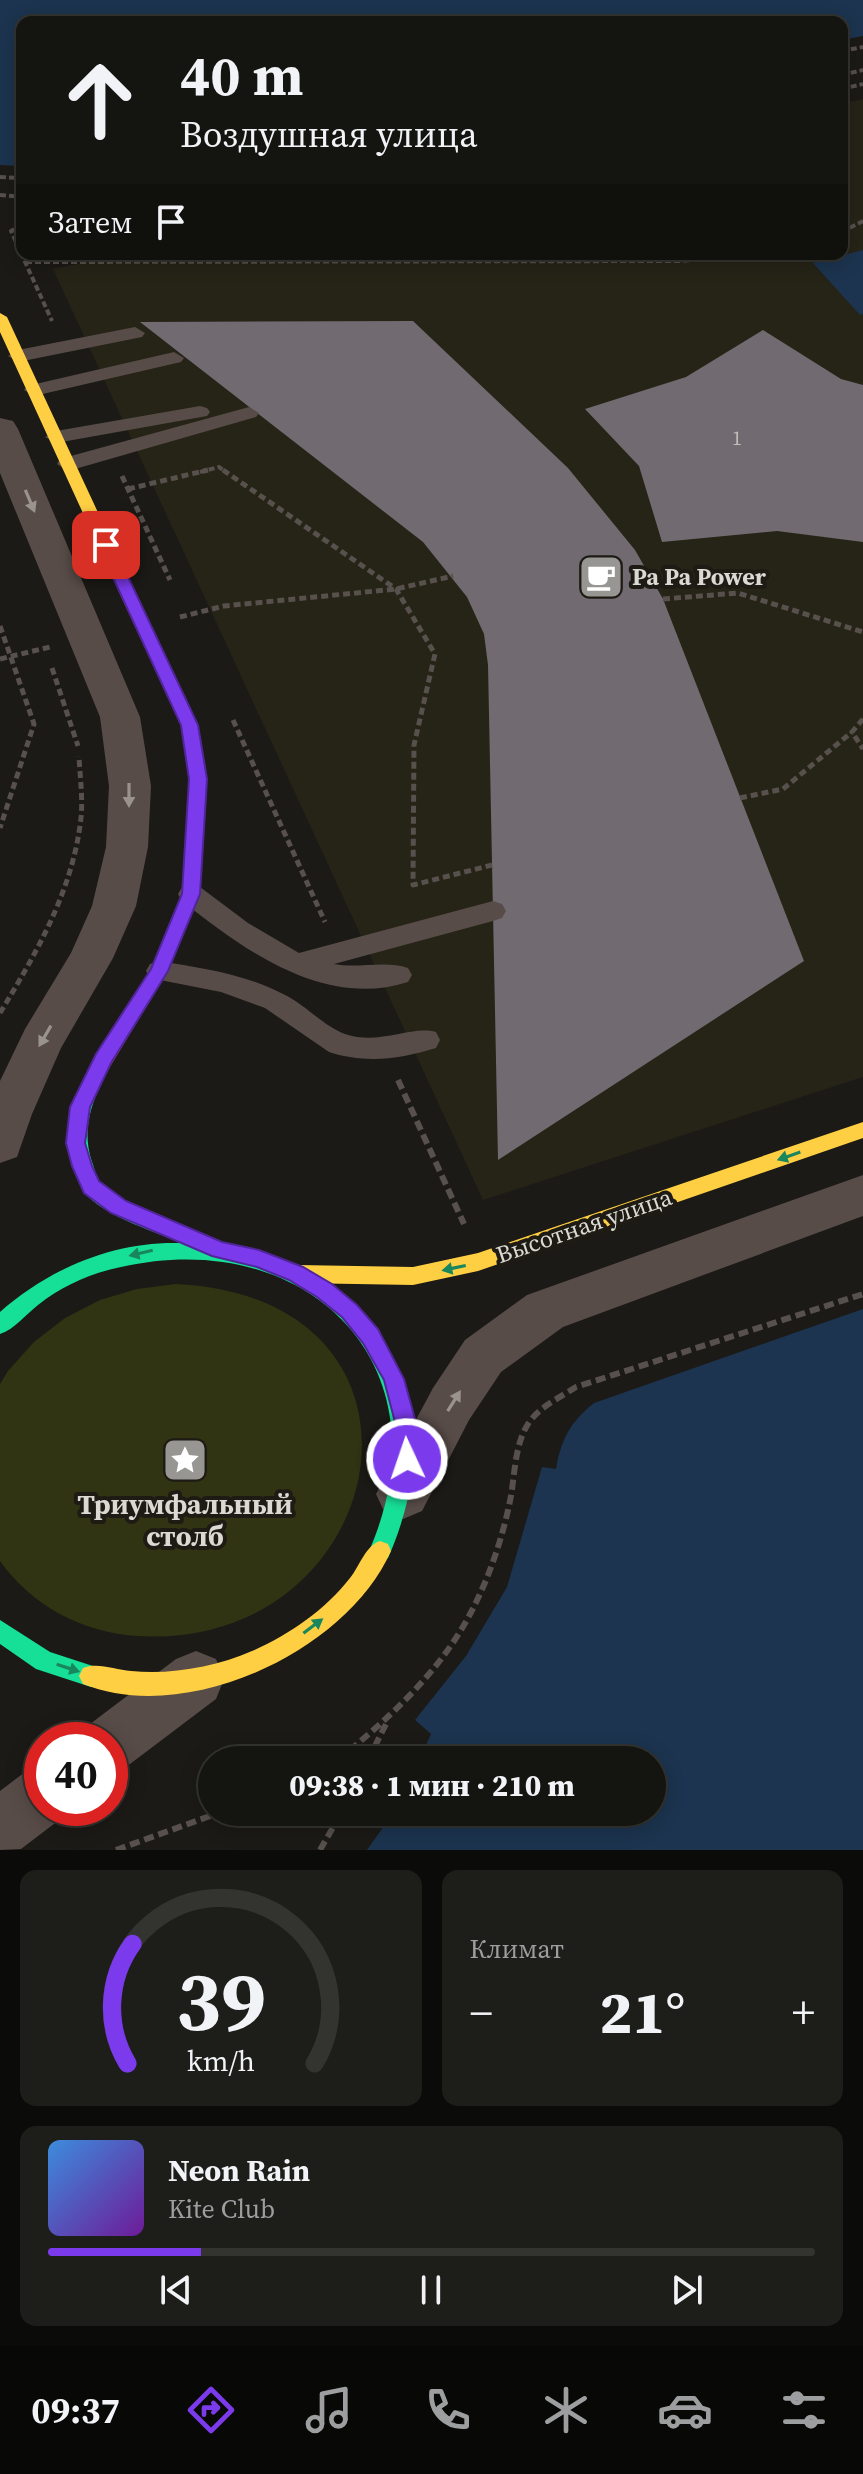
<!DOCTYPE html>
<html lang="ru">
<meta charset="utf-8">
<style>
body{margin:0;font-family:"Source Serif 4",serif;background:#1d1d19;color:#f1f3f6;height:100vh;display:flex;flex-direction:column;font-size:30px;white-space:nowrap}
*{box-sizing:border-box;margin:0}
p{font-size:26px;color:#9d9e9f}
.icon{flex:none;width:44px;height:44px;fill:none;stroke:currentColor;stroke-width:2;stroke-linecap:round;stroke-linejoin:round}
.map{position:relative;height:1850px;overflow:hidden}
.side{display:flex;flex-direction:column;gap:20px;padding:20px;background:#0b0b09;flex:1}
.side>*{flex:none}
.banner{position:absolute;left:16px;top:16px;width:832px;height:244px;border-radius:16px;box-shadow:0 4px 20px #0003,0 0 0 2px #333330;background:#141410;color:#f1f3f6;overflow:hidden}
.speed{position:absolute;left:24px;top:1722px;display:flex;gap:16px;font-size:40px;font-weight:700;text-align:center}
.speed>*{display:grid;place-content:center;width:104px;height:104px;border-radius:50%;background:#141410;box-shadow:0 4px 20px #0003,0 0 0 2px #333330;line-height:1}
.speed .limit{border:12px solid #d22;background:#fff;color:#111}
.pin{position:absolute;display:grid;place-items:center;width:68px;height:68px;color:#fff;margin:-34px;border-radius:16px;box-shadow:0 4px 12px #0006}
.me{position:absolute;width:88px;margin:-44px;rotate:357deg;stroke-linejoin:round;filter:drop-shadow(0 0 6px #0008)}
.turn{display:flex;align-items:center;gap:28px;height:168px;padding:0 32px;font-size:36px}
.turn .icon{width:104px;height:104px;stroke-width:2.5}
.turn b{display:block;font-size:56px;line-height:68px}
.then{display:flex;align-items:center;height:76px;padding:0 32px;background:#0003;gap:16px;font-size:30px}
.big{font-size:60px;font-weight:800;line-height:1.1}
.side .tile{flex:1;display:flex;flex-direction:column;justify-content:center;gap:12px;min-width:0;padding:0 28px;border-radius:16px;background:#1d1d19}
.side .dial{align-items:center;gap:0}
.dial svg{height:208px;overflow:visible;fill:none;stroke:#333330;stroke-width:7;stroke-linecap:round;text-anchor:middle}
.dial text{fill:#f1f3f6;stroke:none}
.song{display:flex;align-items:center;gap:24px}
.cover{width:96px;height:96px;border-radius:12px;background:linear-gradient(135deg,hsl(210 70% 55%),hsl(280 70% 35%))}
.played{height:8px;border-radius:4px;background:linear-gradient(90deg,#7c3aed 20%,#333330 20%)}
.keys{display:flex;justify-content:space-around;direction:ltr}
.heat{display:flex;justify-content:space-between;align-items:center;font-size:44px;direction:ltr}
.side .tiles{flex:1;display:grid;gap:20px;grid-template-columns:1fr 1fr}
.tile:last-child{grid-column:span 2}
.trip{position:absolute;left:198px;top:1746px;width:468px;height:80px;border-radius:40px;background:#141410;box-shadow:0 4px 20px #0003,0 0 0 2px #333330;font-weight:800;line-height:80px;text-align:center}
.tab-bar{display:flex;height:128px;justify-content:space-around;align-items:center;background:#080806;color:#9d9e9f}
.tab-bar .icon{width:56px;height:56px}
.tab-bar .selected{color:#7c3aed}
.tab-bar b{font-size:36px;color:#f1f3f6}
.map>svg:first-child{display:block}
.built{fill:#262317}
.green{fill:#313413}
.water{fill:#1c344f}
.building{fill:#716a70}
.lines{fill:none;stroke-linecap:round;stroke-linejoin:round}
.path-far2{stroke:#57504c;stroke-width:4;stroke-dasharray:6 3;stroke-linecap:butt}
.path-far1{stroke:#57504c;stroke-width:5;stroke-dasharray:7 4;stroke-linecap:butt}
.path{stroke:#57504c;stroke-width:6;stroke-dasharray:10 5;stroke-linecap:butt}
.lane{fill:#584c48;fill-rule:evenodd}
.street{fill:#584c48;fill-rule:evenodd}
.fast{fill:#16e098;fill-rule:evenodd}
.slow{fill:#ffcf43;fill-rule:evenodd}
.jam{fill:#f24e42;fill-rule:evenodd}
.oneway{fill:#9a928e}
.oneway2{fill:#19875d}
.route{fill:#7c3aed;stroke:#51269a;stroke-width:2}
.labels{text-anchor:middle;stroke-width:8;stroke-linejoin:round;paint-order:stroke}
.number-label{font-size:20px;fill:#c0bdbb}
.poi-label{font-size:24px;font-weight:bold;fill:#dbd9d4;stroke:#1d1b14;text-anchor:start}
.street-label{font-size:24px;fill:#dbd9d4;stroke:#1d1b14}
.near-poi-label{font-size:28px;font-weight:bold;fill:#dbd9d4;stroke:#1d1b14}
</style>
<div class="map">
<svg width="863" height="1850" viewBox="0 0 863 1850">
<rect width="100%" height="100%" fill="#1b1a16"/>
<path class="built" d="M 863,99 L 863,1077 L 483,1200 L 53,269 L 126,254 L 842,254 L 842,104 Z"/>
<path class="green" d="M 176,1284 C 463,1298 392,1651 138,1636 C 83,1633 32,1606 0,1561 L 0,1384 L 8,1371 L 34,1342 L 65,1318 L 100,1300 L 137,1289 Z"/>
<path class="water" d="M 0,0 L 863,0 L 863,36 L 842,40 L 842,22 L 22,22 L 22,166 L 0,165 Z
M 863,250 L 863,314 L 860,315 L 813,263 Z
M 863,1309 L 863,1850 L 367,1850 L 394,1812 L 652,1812 L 652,1760 L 419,1760 L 431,1734 L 415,1720 L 466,1656 L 507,1587 L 542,1467 L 556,1469 C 561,1440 570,1422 594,1403 Z"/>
<path class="building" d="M 413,321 L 568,468 L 635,550 L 663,599 L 804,961 L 498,1160 L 488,665 L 484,634 L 467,597 L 423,542 L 140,322 Z
M 763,330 L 841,379 L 863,385 L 863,542 L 777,531 L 662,542 L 639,466 L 585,409 L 686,377 Z"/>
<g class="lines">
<path class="path-far2" d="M 842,51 L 863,47
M 842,75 L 863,70
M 842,89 L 863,84
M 0,177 L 22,178
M 0,195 L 22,197
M 22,225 L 11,231 L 52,321
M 842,232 L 863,221
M 26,262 L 681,261 L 747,254
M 200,472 L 219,467 L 226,472"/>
<path class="path-far1" d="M 223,470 L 396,589 L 435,654 L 414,745 L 413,885 L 492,865
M 122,476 L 170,580
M 128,489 L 208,470
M 663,599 L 738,593 L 863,632
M 180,617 L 224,606 L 396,589 L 453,576
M 0,626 L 34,724 L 0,828
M 0,659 L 50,647
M 52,668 L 78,746
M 863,719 L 852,732 L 863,749
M 233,720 L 325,922
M 740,798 L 783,789 L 852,732
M 0,1013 C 37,952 73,890 81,818 C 83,798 80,777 79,756"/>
<path class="path" d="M 398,1080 L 464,1224
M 338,1760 C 388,1719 438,1674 469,1616 C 488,1581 502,1540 510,1501 C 515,1477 514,1446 528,1424 C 539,1407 559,1398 576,1387 L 863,1294
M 368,1760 L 387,1722
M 116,1850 L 221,1812
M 320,1850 L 342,1812"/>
<path class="lane" d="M 135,327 L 145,333 L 142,337 L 18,362 L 8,356 L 18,350 Z
M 174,352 L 184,358 L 181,362 L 34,396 L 24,390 L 27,386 Z
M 200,406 L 207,408 L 210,412 L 207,416 L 56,443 L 45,437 L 56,431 Z
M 249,407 L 259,413 L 256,417 L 68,471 L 57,464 L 60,459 Z
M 191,884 L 200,887 L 248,923 L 299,953 L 493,901 L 502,904 L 506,911 L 502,918 L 493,921 L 334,964 C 358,969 385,960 408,968 L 412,975 L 408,982 C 324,1009 244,950 182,901 L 178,894 L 182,887 Z
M 159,961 C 201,968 245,974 283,994 C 305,1004 323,1026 345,1034 C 379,1046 411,1025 436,1032 L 440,1040 L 436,1048 C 400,1059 366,1064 329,1052 L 265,1008 L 221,992 L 150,978 L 146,971 L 150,964 Z"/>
<path class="street" d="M 0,418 L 13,421 L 18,429 L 140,717 L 151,786 L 148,847 L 136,906 L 113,958 L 61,1048 L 32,1114 L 17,1157 L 0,1163 L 0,1081 L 25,1029 L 71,953 L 92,906 L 106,847 L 109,786 L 100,717 L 0,473 Z
M 863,1175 L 863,1216 L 563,1327 L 501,1372 L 469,1420 L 422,1511 L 403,1519 L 384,1511 L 376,1494 L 433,1388 L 465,1340 L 527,1295 Z
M 196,1651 L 216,1659 L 224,1679 L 216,1699 L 130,1764 L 110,1773 L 110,1740 L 83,1740 L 90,1724 L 176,1659 Z
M 42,1767 L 42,1808 L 66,1808 L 63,1817 L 21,1849 L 0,1850 L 0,1791 L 21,1775 Z"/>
<path class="fast" d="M 101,1057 L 108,1060 L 110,1065 C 94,1098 80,1125 92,1162 C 95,1169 96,1179 102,1184 C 125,1207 163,1217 193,1230 C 206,1235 220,1243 232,1247 C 243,1251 256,1251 267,1255 C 407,1306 446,1426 388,1558 L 380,1561 L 372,1558 L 369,1551 C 450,1366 309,1225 121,1267 C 91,1273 62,1286 38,1305 C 26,1314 15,1329 0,1334 L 0,1312 C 50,1268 114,1241 181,1243 C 154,1231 94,1213 81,1187 L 66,1143 L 70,1107 L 94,1060 Z
M 0,1620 L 50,1652 L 99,1668 L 103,1676 L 99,1684 L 91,1687 L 36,1669 L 0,1644 Z"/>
<path class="slow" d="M 0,313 L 7,317 L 142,607 L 140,611 L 128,611 L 126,607 L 0,332 Z
M 863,1122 L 863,1138 L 478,1271 L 413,1285 L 298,1283 L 291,1280 L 288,1274 L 291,1268 L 298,1265 L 413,1267 L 478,1253 Z
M 380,1541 L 388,1544 L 391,1551 C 347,1651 187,1726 83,1684 L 79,1676 L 83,1668 C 98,1662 115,1670 131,1671 C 171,1675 215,1667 252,1651 C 289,1635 325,1610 350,1578 C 360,1566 365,1546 380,1541 Z"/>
<path class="jam" d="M 134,602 L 142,607 L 197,725 L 206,779 L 200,894 L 168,971 L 108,1070 L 94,1070 L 92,1065 L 151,969 L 182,894 L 190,779 L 181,725 L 126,607 Z"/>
</g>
<defs><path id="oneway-solid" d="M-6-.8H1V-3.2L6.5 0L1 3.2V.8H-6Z" transform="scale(2)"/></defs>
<g class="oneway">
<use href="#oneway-solid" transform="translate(30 501) rotate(67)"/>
<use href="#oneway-solid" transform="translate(129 795) rotate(90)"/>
<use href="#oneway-solid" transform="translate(45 1036) rotate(120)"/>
<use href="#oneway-solid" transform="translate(454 1401) rotate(-58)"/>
</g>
<g class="oneway2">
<use href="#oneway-solid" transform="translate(789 1156) rotate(161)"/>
<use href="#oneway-solid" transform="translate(141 1253) rotate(167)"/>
<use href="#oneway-solid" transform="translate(454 1268) rotate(168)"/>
<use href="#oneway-solid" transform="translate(313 1626) rotate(-37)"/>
<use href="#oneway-solid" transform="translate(68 1668) rotate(18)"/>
</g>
<path class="route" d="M 106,540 L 113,545 L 198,725 L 207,779 L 200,894 L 168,971 L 111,1063 L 90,1107 L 85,1143 L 92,1166 L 99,1181 L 126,1201 L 222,1242 L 259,1250 L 303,1267 L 332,1284 L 357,1305 L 378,1329 L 404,1379 L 417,1426 L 418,1459 L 415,1466 L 407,1469 L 399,1466 L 396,1459 L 396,1426 L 384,1380 L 363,1343 L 342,1317 L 317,1297 L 289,1280 L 257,1267 L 212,1256 L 111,1213 L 84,1193 L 72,1166 L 66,1143 L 70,1107 L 96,1054 L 151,969 L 182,894 L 189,779 L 181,725 L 98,545 Z"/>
<defs>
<g id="cafe-square" transform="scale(2.3)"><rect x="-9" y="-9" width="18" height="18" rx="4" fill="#989692" stroke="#1d1b14"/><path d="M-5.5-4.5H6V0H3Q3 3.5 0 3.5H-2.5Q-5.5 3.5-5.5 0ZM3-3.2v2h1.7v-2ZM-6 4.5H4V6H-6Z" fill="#fff"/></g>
<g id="sight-square" transform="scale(2.3)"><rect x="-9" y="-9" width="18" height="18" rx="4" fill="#989692" stroke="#1d1b14"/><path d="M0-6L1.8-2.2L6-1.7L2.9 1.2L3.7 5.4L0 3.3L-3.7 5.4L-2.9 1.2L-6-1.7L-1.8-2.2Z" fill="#fff"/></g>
</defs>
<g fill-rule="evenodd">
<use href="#cafe-square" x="601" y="577"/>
<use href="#sight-square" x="185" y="1460"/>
</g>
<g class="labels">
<g class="number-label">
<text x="737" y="445">1</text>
</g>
<g class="poi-label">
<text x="632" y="585">Pa Pa Power</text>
</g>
<g class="street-label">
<text transform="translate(584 1226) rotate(-19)" y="8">Высотная улица</text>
</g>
<g class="near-poi-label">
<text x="185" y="1514">Триумфальный<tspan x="185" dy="32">столб</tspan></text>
</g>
</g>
</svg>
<div class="speed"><div class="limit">40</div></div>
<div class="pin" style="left:106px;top:545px;background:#d93025"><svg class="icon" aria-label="arrive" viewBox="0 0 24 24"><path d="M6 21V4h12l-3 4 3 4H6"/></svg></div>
<svg class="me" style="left:407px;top:1459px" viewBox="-20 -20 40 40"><circle r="17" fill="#7c3aed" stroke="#fff" stroke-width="3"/><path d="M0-11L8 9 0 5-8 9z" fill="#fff"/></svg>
<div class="trip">09:38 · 1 мин · 210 m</div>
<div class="banner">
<div class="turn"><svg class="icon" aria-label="ahead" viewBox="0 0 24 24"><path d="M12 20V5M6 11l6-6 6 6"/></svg><div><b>40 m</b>Воздушная улица</div></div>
<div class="then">Затем<svg class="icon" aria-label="arrive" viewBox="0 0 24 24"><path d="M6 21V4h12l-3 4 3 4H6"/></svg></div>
</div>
</div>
<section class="side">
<div class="tiles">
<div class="tile dial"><svg viewBox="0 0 100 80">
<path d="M14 69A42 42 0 1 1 86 69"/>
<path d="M14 69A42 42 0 0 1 16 23" stroke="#7c3aed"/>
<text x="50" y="56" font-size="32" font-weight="700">39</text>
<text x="50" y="72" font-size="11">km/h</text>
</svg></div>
<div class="tile"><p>Климат</p>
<div class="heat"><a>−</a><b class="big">21°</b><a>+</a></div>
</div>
<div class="tile">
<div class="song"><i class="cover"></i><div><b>Neon Rain</b><p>Kite Club</p></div></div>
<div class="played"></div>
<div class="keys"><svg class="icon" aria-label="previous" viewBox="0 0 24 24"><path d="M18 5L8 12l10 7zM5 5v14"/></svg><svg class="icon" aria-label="pause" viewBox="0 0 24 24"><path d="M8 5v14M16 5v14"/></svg><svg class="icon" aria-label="next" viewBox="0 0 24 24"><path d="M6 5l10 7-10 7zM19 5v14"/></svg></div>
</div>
</div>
</section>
<nav class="tab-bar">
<b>09:37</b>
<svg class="icon selected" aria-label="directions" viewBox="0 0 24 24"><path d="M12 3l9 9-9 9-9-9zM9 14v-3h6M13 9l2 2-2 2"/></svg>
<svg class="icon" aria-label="music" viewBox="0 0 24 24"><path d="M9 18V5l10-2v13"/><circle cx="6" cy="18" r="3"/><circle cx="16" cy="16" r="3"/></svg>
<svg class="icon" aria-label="phone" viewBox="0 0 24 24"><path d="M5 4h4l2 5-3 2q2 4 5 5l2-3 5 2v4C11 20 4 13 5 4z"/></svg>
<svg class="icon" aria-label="climate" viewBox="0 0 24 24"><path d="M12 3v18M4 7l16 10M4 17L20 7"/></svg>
<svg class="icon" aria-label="car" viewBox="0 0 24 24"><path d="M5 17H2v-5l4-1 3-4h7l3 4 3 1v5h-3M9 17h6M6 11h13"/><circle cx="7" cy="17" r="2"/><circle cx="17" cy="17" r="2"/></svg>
<svg class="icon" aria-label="filters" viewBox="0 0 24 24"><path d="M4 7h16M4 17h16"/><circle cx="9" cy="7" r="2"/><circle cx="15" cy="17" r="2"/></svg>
</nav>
